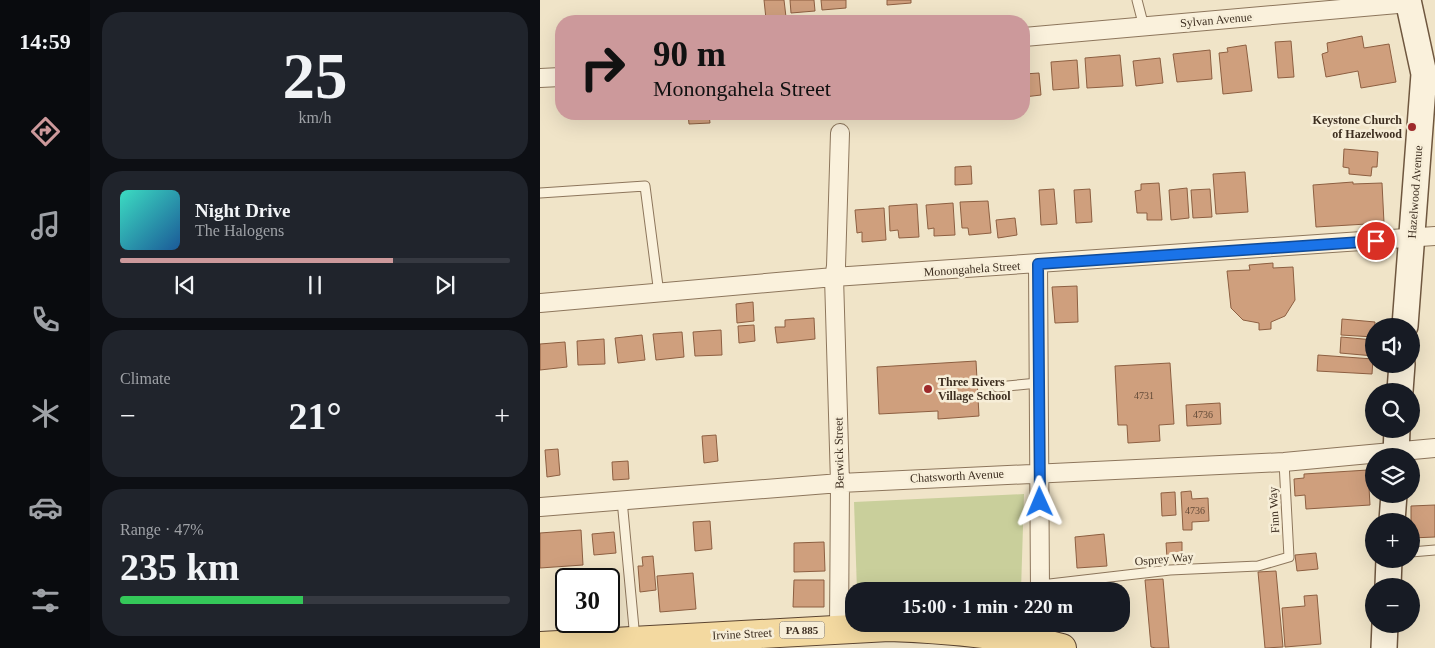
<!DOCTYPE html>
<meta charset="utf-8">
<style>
body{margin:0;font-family:"Times New Roman",serif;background:#20242c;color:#f1f3f6;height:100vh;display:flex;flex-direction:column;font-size:19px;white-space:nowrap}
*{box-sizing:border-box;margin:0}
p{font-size:16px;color:#9ea1a6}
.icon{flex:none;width:28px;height:28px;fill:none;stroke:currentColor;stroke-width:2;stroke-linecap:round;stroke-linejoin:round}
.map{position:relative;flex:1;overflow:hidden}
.panel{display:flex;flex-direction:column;gap:12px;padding:12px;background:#0d0f14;width:450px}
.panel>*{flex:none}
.banner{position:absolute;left:15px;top:15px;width:475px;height:105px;border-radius:20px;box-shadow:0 5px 20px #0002;background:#cc999b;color:#111;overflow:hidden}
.controls{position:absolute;left:825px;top:318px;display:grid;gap:10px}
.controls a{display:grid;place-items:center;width:55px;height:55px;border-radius:50%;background:#171b24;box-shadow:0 5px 20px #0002;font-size:25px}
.speed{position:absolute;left:15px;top:568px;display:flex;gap:10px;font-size:25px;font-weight:700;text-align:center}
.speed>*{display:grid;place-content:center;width:65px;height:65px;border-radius:50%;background:#171b24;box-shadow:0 5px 20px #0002;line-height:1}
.speed .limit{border:2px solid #111;border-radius:8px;background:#fff;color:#111}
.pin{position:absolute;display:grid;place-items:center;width:42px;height:42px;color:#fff;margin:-21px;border:2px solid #fff;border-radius:50%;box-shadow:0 1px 5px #0007}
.me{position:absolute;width:55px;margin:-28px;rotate:359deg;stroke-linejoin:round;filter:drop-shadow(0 0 4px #0008)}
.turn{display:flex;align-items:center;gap:18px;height:105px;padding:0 15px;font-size:22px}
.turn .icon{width:65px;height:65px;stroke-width:2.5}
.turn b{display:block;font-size:35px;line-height:42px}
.big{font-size:38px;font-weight:600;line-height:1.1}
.panel .card{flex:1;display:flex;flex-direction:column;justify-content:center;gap:8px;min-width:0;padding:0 18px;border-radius:20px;background:#20242c}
.panel .dial{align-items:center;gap:0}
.dial b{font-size:65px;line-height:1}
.song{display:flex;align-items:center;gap:15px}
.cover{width:60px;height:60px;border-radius:8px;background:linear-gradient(135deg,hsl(170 70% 55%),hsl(210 70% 35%))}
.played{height:5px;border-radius:2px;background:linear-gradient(90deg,#cc999b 70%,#363941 70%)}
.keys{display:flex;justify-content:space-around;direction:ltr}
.heat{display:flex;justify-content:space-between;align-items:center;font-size:28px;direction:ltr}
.charge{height:8px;border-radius:4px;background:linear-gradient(90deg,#34c759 47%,#363941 0)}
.trip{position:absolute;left:305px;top:582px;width:285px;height:50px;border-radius:20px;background:#171b24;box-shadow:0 5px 20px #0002;font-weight:600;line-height:50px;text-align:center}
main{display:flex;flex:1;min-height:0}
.tabs{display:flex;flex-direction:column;width:90px;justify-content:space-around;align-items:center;background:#090b0e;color:#9ea1a6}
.tabs .icon{width:35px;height:35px}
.tabs .selected{color:#cc999b}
.tabs b{font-size:22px;color:#f1f3f6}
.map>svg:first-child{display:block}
.green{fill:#c9cf9b}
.building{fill:#cf9f7d;stroke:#8d5f41}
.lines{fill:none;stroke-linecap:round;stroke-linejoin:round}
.lane-casing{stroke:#8d765c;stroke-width:11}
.street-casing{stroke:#8d765c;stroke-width:20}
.secondary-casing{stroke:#6f573f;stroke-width:28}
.primary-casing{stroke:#5b4430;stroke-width:30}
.lane{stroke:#faf1dc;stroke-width:9}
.street{stroke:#faf1dc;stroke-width:18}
.secondary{stroke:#faf1dc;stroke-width:25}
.primary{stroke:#f3d9a0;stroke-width:28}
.route-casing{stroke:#114b97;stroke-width:12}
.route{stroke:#1a73e8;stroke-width:9}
.poi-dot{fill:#9e2a2b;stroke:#f7eed8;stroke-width:2}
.labels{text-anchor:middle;stroke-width:5;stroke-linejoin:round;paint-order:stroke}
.number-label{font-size:10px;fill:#624a37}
.shield{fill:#f7eed8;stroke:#756857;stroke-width:1}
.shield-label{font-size:11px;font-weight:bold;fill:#3d2e20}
.street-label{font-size:12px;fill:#3d2e20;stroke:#f7eed8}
.poi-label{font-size:12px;font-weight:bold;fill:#3d2e20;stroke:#f7eed8;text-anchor:end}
</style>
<main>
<nav class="tabs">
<b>14:59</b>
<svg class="icon selected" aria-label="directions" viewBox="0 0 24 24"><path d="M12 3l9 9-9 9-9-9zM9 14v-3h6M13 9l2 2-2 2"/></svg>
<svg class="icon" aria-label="music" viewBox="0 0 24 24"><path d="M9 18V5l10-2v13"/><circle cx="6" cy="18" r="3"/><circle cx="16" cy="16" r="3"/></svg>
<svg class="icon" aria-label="phone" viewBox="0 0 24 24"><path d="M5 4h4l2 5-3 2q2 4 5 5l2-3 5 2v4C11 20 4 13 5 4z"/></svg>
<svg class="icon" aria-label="climate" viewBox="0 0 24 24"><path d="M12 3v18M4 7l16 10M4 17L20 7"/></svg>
<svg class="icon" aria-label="car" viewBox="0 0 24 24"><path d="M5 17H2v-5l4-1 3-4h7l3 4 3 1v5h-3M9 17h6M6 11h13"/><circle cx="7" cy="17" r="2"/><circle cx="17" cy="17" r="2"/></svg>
<svg class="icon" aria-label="filters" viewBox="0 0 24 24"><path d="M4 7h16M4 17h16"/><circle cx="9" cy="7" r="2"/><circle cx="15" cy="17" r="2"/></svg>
</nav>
<section class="panel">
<div class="card dial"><b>25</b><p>km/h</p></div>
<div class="card">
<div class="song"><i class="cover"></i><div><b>Night Drive</b><p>The Halogens</p></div></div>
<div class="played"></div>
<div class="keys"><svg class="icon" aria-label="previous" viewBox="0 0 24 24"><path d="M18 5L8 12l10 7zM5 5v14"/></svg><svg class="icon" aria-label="pause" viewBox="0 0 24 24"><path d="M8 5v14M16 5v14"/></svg><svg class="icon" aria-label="next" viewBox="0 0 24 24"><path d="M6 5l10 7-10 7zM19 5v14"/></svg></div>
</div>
<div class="card"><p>Climate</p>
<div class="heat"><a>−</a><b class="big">21°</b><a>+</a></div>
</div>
<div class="card"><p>Range · 47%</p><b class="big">235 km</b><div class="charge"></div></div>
</section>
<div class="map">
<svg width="895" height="648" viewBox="0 0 895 648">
<rect width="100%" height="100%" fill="#f0e4c8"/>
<path class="green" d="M 484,494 L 481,591 L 317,591 L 314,502 Z"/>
<path class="building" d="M 224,0 L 244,0 L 246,17 L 226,19 Z
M 250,0 L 274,0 L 275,11 L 251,13 Z
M 281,0 L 306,0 L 306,8 L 282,10 Z
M 347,0 L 371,0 L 371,3 L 347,5 Z
M 822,36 L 824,48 L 849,44 L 856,82 L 821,88 L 818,71 L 786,77 L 782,54 L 788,52 L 787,43 Z
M 751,41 L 754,77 L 738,78 L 735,42 Z
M 706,45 L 712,91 L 683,94 L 679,53 L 688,52 L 687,48 Z
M 670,50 L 672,79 L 637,82 L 633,54 Z
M 580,55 L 583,86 L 547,88 L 545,58 Z
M 620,58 L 623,83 L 596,86 L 593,61 Z
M 537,60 L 539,88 L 513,90 L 511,62 Z
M 499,73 L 501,95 L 484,97 L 484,74 Z
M 148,114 L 169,114 L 170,123 L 149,124 Z
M 804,149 L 838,152 L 837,167 L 832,167 L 831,176 L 809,174 L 809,168 L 803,167 Z
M 431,166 L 432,184 L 415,185 L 415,167 Z
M 705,172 L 708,212 L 676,214 L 673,174 Z
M 813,182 L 813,184 L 842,183 L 844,223 L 776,227 L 773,185 Z
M 619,183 L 622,220 L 607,220 L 607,213 L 597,213 L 595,191 L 601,190 L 601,184 Z
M 647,188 L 649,218 L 631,220 L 629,190 Z
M 514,189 L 517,224 L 501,225 L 499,190 Z
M 550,189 L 552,222 L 536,223 L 534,190 Z
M 670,189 L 672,217 L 653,218 L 651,190 Z
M 448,201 L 451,233 L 429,235 L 428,228 L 422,228 L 420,202 Z
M 413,203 L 415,235 L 394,236 L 394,228 L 388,229 L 386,205 Z
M 377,204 L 379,237 L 359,238 L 358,230 L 350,231 L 349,206 Z
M 344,208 L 346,240 L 322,242 L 322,232 L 317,233 L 315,210 Z
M 475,218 L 477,235 L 458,238 L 456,220 Z
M 733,263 L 733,268 L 753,267 L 755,300 L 745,316 L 731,322 L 731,329 L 719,330 L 719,323 L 703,320 L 691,308 L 687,271 L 710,270 L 709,265 Z
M 537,286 L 538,322 L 515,323 L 512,287 Z
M 213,302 L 214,321 L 197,323 L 196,304 Z
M 274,318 L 275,339 L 237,343 L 235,327 L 245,327 L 245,320 Z
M 802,319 L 835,322 L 834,337 L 801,335 Z
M 214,325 L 215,341 L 199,343 L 198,326 Z
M 181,330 L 182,355 L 155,356 L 153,332 Z
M 142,332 L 144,357 L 116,360 L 113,334 Z
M 102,335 L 105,360 L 78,363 L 75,338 Z
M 801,337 L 834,340 L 834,356 L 800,353 Z
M 64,339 L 65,364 L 38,365 L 37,341 Z
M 25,342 L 27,367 L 0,370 L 0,344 Z
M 778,355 L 833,359 L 832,374 L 777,371 Z
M 436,361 L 439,416 L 398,419 L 398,411 L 339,414 L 337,367 Z
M 630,363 L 634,424 L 619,425 L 620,441 L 588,443 L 587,425 L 578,425 L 575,366 Z
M 680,403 L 681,424 L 647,426 L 646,405 Z
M 176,435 L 178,461 L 164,463 L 162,436 Z
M 18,449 L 20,475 L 7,477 L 5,450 Z
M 88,461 L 89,479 L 73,480 L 72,462 Z
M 828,470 L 830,505 L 766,509 L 765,495 L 755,496 L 754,479 L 764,478 L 764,474 Z
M 651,491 L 652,499 L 668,498 L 669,521 L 652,522 L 652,530 L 643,530 L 641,492 Z
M 635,492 L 636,515 L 622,516 L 621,493 Z
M 895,505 L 895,537 L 871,538 L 871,506 Z
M 170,521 L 172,549 L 155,551 L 153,522 Z
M 41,530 L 43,565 L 0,568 L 0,533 Z
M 74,532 L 76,553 L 54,555 L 52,534 Z
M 564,534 L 567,566 L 537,568 L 535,537 Z
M 284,542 L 285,571 L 254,572 L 254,543 Z
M 642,542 L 642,558 L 627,558 L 626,543 Z
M 776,553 L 778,569 L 757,571 L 755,555 Z
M 113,556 L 116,590 L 100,592 L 98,566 L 103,566 L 102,557 Z
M 736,571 L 743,647 L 725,648 L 718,572 Z
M 75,572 L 77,593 L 69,593 L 69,579 L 55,579 L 54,573 Z
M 153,573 L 156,609 L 120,612 L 117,576 Z
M 623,579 L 629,648 L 616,648 L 611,647 L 605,580 Z
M 254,580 L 284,580 L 284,607 L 253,607 Z
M 535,584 L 541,586 L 570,584 L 571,591 L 533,591 Z
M 777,595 L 781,644 L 745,647 L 742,608 L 765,606 L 764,596 Z"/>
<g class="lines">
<g class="lane-casing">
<path id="lane" d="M 597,0 L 604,27
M 0,193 L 105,186 L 119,294
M 457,387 L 498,383
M 82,500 L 95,639
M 871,552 L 895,550
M 501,585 L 630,570 L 718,566 L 749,557 L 744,462"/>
</g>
<g class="street-casing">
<path id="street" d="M 484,37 L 869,3
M 0,78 L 21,77
M 498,264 L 500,591
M 0,303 L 294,277 L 895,236
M 0,507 L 300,483 L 744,462 L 895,448
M 299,629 L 300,483 L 294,277 L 296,266 L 300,133
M 498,642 L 499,624"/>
</g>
<g class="secondary-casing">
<path id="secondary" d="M 865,326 L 884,74 L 868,0
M 860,391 L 862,364
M 856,456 L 857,429
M 852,521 L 854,494
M 848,586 L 849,559
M 844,648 L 845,624"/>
</g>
<g class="primary-casing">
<path id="primary" d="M 0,646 L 349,627 C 407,629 465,634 522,648"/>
</g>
<use href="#lane" class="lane"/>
<use href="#street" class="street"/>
<use href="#secondary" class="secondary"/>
<use href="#primary" class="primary"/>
</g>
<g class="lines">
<g class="route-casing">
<path id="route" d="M 500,502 L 498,264 L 836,241"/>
</g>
<use href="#route" class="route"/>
</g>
<g class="poi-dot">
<circle cx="872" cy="127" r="5"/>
<circle cx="388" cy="389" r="5"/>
</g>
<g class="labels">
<g class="number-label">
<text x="604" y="399">4731</text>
<text x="663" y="418">4736</text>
<text x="655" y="514">4736</text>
</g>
<rect class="shield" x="239.5" y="621.5" width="45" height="17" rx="4"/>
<g class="shield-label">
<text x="262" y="634">PA 885</text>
</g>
<g class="street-label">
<text transform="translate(676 20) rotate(-5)" y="4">Sylvan Avenue</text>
<text transform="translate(875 192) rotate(-86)" y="4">Hazelwood Avenue</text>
<text transform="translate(432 269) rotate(-4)" y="4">Monongahela Street</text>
<text transform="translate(299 453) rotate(-91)" y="4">Berwick Street</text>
<text transform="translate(417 476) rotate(-3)" y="4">Chatsworth Avenue</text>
<text transform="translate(734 510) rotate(-93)" y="4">Finn Way</text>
<text transform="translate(624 559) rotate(-5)" y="4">Osprey Way</text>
<text transform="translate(202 634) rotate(-3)" y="4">Irvine Street</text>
</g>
<g class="poi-label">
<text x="862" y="124">Keystone Church<tspan x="862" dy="14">of Hazelwood</tspan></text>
<text x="398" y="386" text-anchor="start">Three Rivers<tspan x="398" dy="14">Village School</tspan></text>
</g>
</g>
</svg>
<div class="controls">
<a><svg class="icon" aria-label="sound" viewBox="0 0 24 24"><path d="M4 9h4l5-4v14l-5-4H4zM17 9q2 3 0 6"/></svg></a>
<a><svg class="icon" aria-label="search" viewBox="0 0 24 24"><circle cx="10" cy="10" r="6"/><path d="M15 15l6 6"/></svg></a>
<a><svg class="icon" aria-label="layers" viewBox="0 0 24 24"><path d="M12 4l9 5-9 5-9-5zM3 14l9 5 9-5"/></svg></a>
<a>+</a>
<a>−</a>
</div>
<div class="speed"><div class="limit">30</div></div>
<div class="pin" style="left:836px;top:241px;background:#d93025"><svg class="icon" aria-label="arrive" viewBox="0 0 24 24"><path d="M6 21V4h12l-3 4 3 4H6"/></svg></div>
<svg class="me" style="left:500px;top:502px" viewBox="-20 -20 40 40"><path d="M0-17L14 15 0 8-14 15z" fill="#1a73e8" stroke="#fff" stroke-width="4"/></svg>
<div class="trip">15:00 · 1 min · 220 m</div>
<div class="banner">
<div class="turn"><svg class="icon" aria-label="right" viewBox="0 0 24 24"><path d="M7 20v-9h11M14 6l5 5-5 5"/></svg><div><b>90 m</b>Monongahela Street</div></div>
</div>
</div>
</main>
